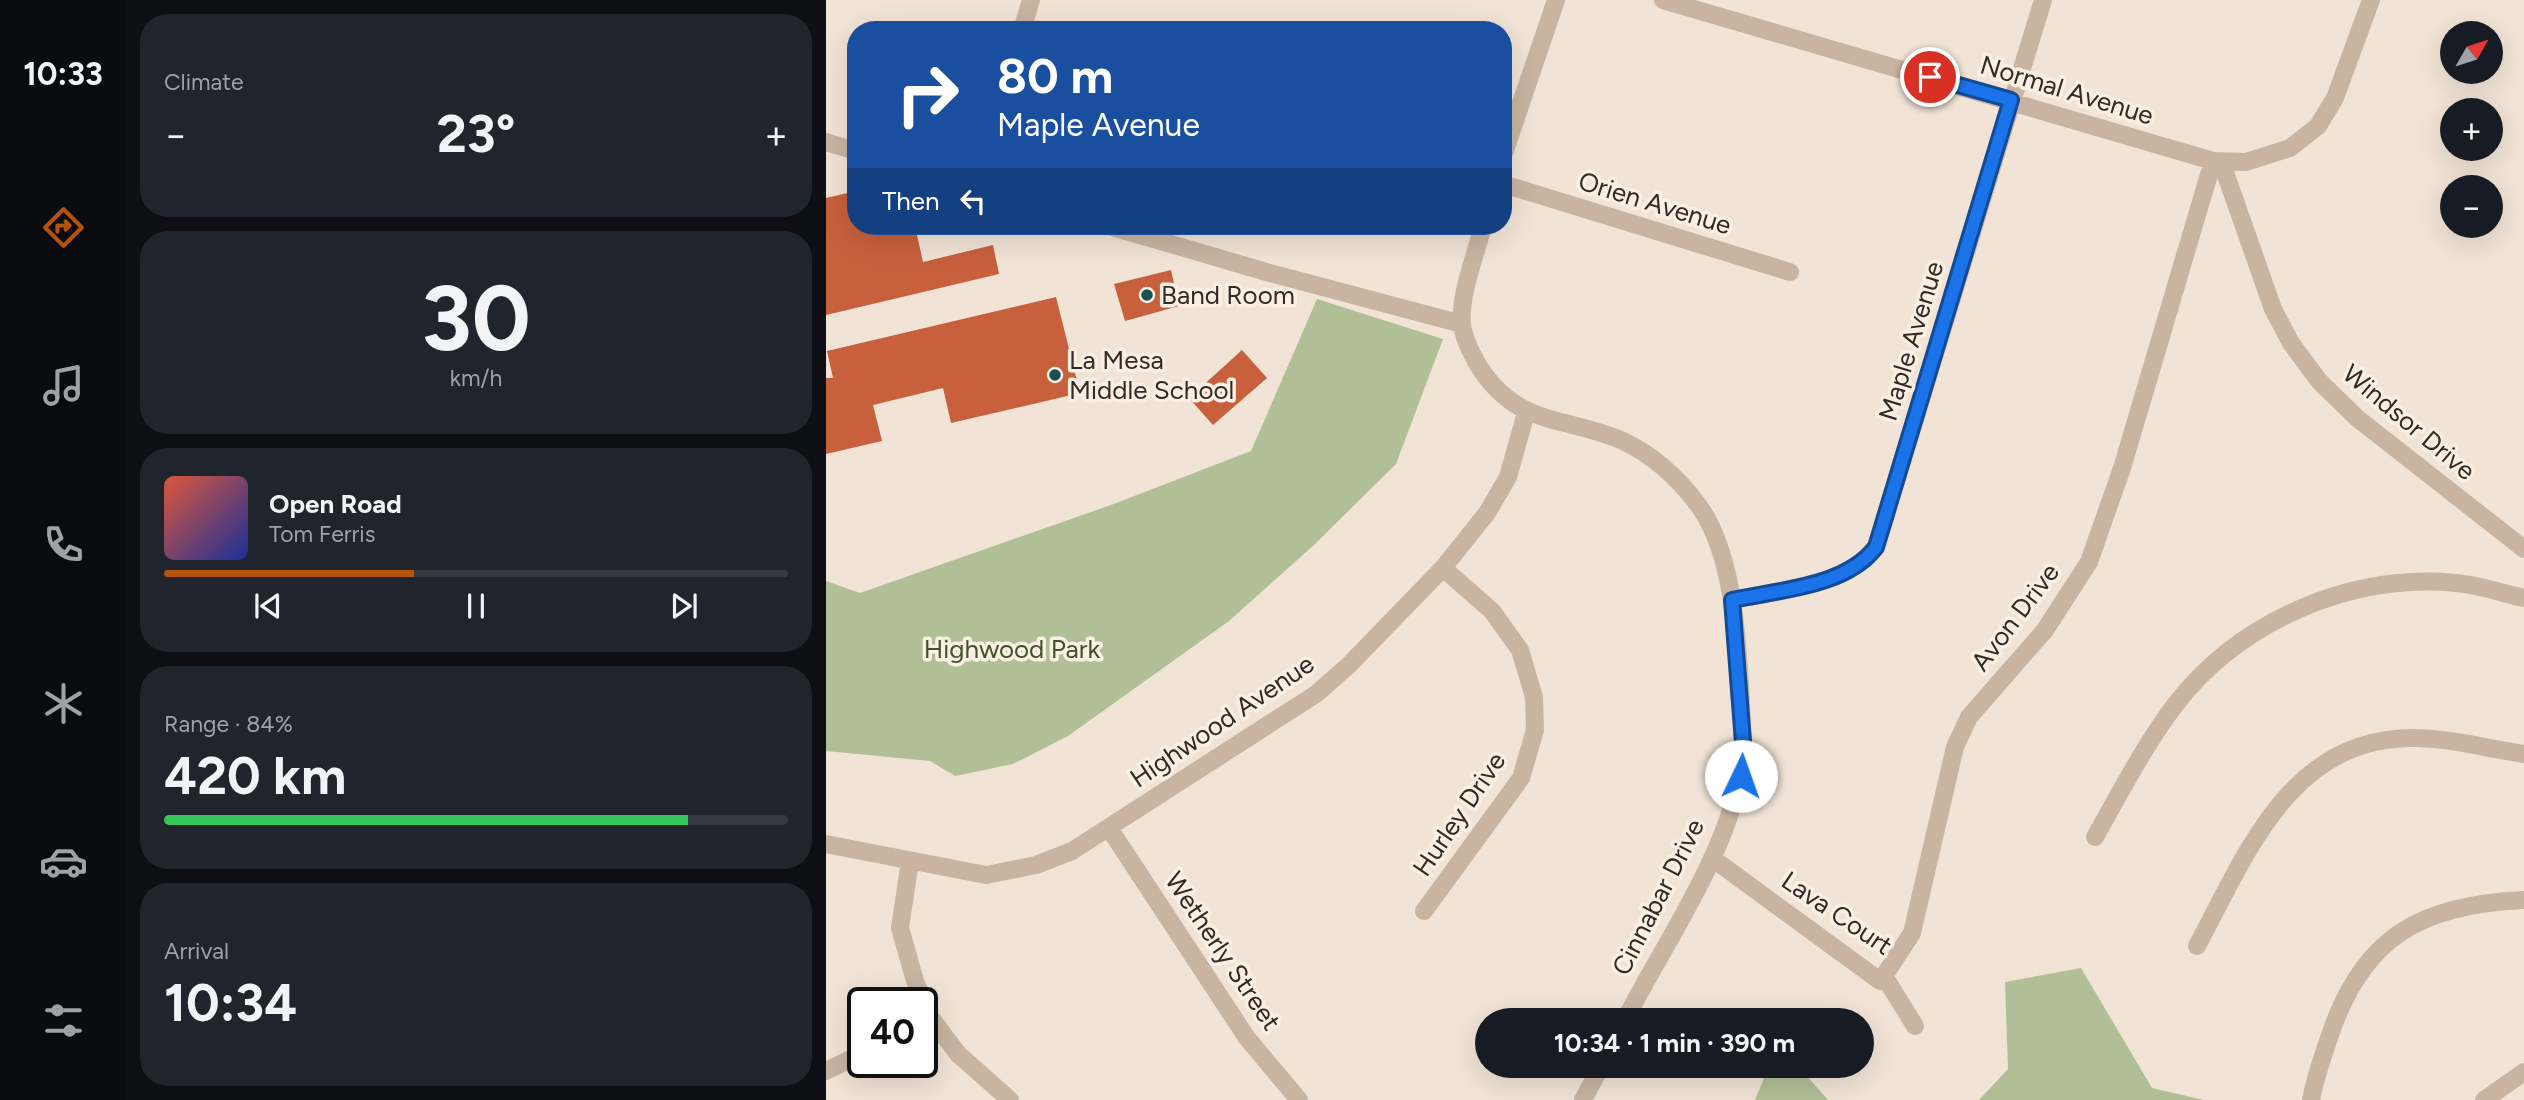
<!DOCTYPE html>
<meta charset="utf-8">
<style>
body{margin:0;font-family:Figtree,sans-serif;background:#20242c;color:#f1f3f6;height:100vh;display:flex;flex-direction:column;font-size:26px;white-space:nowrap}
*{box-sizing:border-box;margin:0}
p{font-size:23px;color:#9ea1a6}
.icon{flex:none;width:38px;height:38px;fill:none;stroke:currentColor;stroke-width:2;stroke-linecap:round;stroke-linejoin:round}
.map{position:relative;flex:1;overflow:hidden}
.details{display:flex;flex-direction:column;gap:14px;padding:14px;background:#0d0f14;width:700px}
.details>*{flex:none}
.top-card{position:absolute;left:21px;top:21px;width:665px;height:214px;border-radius:28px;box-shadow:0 7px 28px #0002;background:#1a4fa0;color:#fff;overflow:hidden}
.needle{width:46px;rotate:51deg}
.buttons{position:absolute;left:1614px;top:21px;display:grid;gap:14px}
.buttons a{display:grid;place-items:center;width:63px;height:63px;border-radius:50%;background:#171b24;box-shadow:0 7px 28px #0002;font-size:35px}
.speed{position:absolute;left:21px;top:987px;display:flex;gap:14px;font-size:35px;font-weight:700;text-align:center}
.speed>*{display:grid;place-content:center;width:91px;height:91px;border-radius:50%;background:#171b24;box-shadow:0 7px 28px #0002;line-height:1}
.speed .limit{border:4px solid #111;border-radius:10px;background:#fff;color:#111}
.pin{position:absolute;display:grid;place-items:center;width:60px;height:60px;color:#fff;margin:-30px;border:4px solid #fff;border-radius:50%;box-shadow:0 2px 7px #0007}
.me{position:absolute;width:77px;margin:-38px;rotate:3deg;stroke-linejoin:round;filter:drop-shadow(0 0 5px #0008)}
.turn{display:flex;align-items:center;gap:24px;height:147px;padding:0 35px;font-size:32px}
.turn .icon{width:91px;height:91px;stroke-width:2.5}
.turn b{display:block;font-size:49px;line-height:60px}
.then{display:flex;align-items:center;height:66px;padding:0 35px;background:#0003;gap:14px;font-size:26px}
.big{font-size:52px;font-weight:700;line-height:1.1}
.details .tile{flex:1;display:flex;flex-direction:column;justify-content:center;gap:10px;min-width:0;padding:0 24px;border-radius:28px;background:#20242c}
.details .dial{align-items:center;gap:0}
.dial b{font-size:91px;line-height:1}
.song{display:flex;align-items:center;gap:21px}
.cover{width:84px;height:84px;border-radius:10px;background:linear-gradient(135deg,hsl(10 70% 55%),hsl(230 70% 35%))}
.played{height:7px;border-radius:4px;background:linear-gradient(90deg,#b45309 40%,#363941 40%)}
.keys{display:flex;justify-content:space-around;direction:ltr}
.heat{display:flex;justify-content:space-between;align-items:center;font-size:38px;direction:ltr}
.charge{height:10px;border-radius:5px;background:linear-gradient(90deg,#34c759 84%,#363941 0)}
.trip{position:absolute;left:649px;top:1008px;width:399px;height:70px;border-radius:35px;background:#171b24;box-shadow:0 7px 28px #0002;font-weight:700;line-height:70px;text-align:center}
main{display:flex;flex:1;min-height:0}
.dock{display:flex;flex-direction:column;width:126px;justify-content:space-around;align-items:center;background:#090b0e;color:#9ea1a6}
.dock .icon{width:49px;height:49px}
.dock .selected{color:#b45309}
.dock b{font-size:32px;color:#f1f3f6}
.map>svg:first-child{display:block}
.green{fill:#b1bf96}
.building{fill:#c8603d}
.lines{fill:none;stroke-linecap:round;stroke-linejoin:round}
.minor{stroke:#c9b4a2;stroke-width:18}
.route-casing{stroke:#114b97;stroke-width:18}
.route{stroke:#1a73e8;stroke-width:12}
.poi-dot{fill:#1a5055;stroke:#f9efe2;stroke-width:2.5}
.labels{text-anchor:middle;stroke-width:7;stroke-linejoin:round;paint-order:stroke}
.street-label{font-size:26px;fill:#332925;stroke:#f9efe2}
.poi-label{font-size:26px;fill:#332925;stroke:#f9efe2;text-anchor:start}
.park-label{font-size:26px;fill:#425228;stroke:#f9efe2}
</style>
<main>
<nav class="dock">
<b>10:33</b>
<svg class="icon selected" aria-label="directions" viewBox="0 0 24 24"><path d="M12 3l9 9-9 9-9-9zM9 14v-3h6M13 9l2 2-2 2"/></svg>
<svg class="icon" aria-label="music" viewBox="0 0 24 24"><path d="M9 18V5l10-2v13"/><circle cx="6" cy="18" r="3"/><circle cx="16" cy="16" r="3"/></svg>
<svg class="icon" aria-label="phone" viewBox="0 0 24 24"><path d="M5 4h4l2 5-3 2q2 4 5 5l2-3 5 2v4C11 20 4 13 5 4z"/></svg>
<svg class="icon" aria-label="climate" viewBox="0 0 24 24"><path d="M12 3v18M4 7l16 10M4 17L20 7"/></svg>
<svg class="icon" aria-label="car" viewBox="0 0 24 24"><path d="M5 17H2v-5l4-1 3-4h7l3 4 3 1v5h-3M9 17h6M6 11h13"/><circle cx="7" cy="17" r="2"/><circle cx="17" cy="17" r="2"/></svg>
<svg class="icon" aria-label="filters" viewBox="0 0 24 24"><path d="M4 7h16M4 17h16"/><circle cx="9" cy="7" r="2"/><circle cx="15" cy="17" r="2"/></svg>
</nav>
<section class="details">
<div class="tile"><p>Climate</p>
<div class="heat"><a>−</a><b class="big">23°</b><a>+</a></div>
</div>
<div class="tile dial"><b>30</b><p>km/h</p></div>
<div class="tile">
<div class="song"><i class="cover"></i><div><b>Open Road</b><p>Tom Ferris</p></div></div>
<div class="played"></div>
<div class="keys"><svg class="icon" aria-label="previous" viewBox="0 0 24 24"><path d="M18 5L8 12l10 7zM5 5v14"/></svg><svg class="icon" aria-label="pause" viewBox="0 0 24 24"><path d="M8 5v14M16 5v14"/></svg><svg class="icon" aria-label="next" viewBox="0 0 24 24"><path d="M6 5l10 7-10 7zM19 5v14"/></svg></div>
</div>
<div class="tile"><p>Range · 84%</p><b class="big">420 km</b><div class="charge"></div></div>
<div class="tile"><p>Arrival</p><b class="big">10:34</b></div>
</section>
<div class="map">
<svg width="1698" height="1100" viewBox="0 0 1698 1100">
<rect width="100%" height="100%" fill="#f1e4d6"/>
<path class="green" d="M 491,299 L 617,339 L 570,464 L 488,545 L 403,621 L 242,736 L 187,764 L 129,776 L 104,761 L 0,751 L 0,581 L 34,593 L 285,505 L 425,451 Z
M 1255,968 L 1326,1088 L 1378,1100 L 1153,1100 L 1182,1069 L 1179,982 Z
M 943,1066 L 972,1066 L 1002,1100 L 929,1100 Z"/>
<path class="building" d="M 30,191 L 30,226 L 89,226 L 97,262 L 167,245 L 173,274 L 0,315 L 0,198 Z
M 345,270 L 353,306 L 299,321 L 288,284 Z
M 230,297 L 254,393 L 125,423 L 117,388 L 47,405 L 56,441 L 0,454 L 0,378 L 7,378 L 1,351 Z
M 416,350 L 441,378 L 387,425 L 363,398 Z"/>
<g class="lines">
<path class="minor" d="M 837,0 L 1387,161 L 1420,162 L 1464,148 L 1492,126 L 1509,98 L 1545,0
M 196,30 L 205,0
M 0,142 L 30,151
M 677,156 L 730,0
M 1395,161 L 1447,309 L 1465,343 L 1493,381 L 1531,418 L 1698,549
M 677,184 L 964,272
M 283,226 L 444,273 L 636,324
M 657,226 C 650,254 633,296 636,324 C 638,340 646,355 654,368 C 693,428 741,416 797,441 C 827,455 853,479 873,506 C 916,566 912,682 918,755 C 905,851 842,936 799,1020
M 906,600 C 953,590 1019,587 1050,547 L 1217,0
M 283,828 L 421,1038 L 473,1100
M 1269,837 C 1294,793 1318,746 1349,705 C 1414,621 1524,573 1630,583 C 1653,585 1676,593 1698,598
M 0,844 L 160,875 L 210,865 L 246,851 L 490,694 L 523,665 L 617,568 L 661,513 L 682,477 L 700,413
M 886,858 L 1054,981 L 1058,976
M 84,861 L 74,928 L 89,981 L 105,1018 L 132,1054 L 184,1100
M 598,911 L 695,778 L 709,730 L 708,697 L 694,650 L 666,611 L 617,568
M 1371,946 C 1421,853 1464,738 1587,738 C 1624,738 1662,749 1698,754
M 1058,976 L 1086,933 L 1129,747 L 1143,717 L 1219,630 L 1263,562 L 1296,468 L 1387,161
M 1058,976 L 1089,1026
M 0,1071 L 37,1053
M 757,1100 L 775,1066
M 1485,1100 C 1489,1078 1496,1059 1503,1038 C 1536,937 1594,905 1698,900
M 1658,1100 L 1698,1072"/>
</g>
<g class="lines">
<g class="route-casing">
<path id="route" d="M 915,776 L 918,755 L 906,600 C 952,590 1020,587 1050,547 L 1185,100 L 1104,77"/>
</g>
<use href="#route" class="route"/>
</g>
<g class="poi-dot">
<circle cx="321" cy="295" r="7"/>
<circle cx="229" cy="375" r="7"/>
</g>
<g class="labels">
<g class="street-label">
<text transform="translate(1241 90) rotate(17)" y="9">Normal Avenue</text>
<text transform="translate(829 203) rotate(17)" y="9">Orien Avenue</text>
<text transform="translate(1085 341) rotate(-73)" y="9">Maple Avenue</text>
<text transform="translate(1583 422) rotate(40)" y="9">Windsor Drive</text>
<text transform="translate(1189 617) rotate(-53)" y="9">Avon Drive</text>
<text transform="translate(396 721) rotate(-34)" y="9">Highwood Avenue</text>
<text transform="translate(633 814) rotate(-56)" y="9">Hurley Drive</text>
<text transform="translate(832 897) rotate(-63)" y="9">Cinnabar Drive</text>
<text transform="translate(1011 913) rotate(34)" y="9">Lava Court</text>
<text transform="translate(397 951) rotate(56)" y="9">Wetherly Street</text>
</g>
<g class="poi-label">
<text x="335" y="304">Band Room</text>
<text x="243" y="369">La Mesa<tspan x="243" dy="30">Middle School</tspan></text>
</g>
<g class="park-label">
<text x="186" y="658">Highwood Park</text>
</g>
</g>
</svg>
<div class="buttons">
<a><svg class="needle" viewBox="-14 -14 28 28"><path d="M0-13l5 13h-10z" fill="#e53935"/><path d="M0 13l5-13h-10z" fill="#9ea1a6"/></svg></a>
<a>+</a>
<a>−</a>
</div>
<div class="speed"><div class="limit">40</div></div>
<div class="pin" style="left:1104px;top:77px;background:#d93025"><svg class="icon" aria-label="arrive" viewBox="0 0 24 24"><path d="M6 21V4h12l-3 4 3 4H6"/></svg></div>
<svg class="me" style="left:915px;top:776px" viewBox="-20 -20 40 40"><circle r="19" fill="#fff"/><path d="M0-13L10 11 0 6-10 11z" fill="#1a73e8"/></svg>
<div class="trip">10:34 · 1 min · 390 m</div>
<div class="top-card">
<div class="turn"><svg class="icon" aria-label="right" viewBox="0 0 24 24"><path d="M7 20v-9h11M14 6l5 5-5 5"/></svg><div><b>80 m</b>Maple Avenue</div></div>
<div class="then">Then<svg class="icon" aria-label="left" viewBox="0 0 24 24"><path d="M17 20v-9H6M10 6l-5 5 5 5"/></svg></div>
</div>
</div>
</main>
